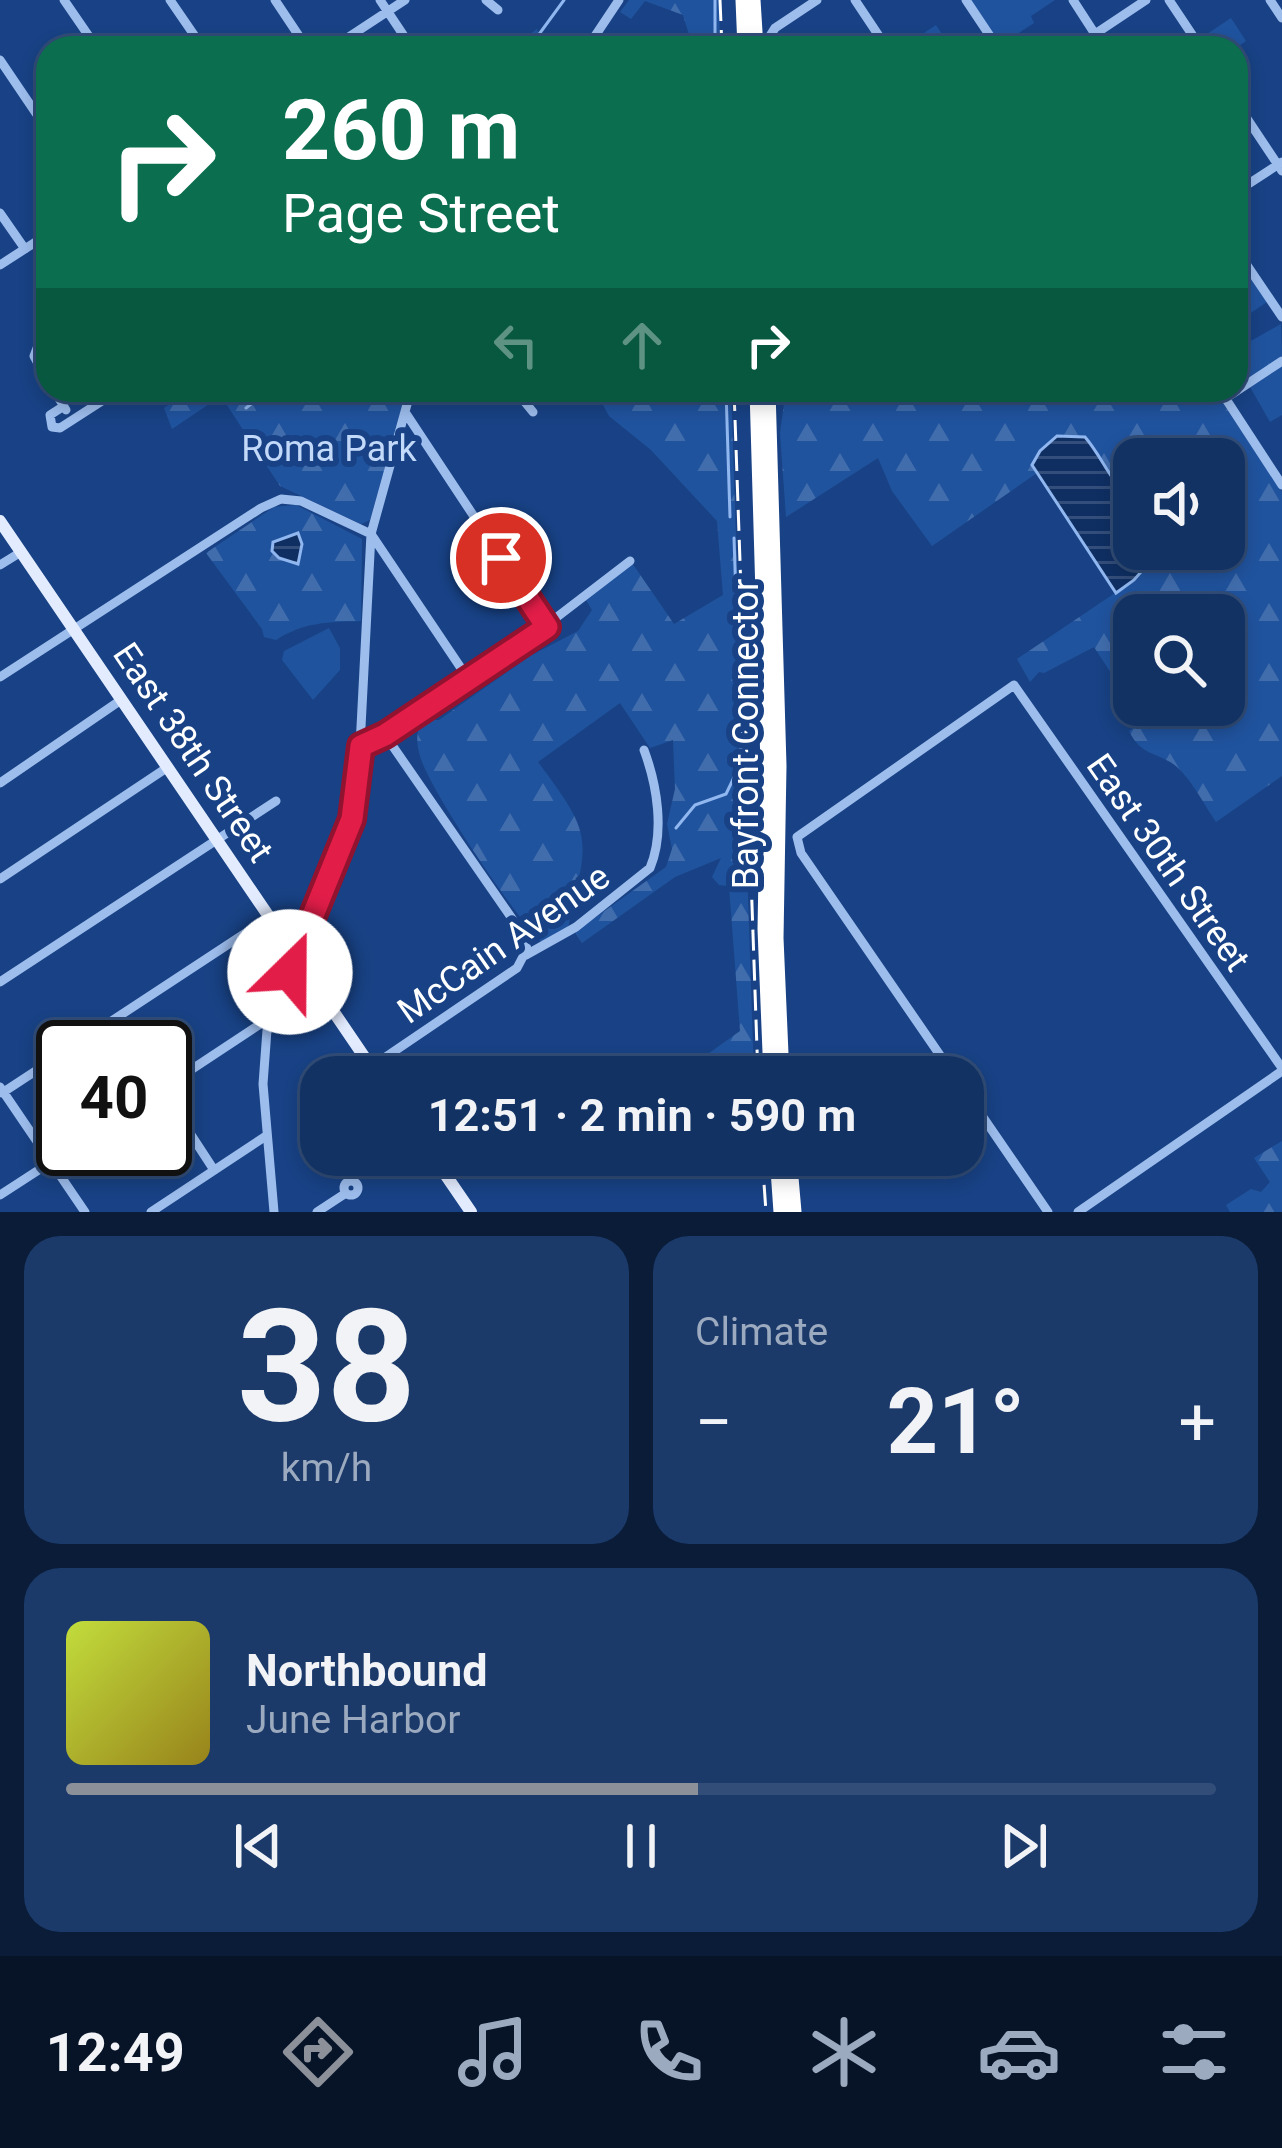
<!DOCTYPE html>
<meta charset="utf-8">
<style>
body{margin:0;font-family:Roboto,sans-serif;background:#1b3a6a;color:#f1f3f6;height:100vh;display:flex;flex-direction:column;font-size:45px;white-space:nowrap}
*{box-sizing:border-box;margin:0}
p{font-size:39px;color:#9caabf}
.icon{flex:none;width:66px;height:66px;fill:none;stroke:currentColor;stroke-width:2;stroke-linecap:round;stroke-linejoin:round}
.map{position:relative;height:1212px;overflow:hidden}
.drawer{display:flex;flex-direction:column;gap:24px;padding:24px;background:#0a1c37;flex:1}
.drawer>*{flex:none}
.banner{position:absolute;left:36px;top:36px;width:1212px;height:366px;border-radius:36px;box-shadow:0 6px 18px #0003,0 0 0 3px #314d78;background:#0b6e4f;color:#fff;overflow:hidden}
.controls{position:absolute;left:1113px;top:438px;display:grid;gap:24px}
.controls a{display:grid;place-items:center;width:132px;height:132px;border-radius:24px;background:#123264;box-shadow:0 6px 18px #0003,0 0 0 3px #314d78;font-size:60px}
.speed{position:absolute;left:36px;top:1020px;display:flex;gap:24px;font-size:60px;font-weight:700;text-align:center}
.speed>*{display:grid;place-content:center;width:156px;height:156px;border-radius:50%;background:#123264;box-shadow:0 6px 18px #0003,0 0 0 3px #314d78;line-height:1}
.speed .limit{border:6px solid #111;border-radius:18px;background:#fff;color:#111}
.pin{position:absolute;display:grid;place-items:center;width:102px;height:102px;color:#fff;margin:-51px;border:6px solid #fff;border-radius:50%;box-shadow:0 3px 12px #0007}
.me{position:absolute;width:132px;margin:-66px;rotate:23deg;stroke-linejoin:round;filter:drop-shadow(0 0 9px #0008)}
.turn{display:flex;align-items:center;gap:42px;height:252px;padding:0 48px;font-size:54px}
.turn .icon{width:156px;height:156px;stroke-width:2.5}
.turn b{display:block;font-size:84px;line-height:102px}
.lanes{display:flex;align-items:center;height:114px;padding:0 48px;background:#0003;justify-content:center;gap:60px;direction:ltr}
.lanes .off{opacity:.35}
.big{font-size:90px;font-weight:700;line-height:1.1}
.drawer .tile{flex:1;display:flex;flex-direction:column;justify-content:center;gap:18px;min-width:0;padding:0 42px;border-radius:36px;background:#1b3a6a}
.drawer .dial{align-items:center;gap:0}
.dial b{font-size:156px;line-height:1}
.song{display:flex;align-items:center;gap:36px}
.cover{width:144px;height:144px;border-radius:18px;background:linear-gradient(135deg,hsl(70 70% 55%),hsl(50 70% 35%))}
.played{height:12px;border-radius:6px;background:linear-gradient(90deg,#8c9099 55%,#314d78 55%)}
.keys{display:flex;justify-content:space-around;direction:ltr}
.heat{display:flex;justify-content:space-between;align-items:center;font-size:66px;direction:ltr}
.drawer .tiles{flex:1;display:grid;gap:24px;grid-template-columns:1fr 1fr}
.tile:last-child{grid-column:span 2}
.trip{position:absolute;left:300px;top:1056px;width:684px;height:120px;border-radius:36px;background:#123264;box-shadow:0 6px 18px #0003,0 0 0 3px #314d78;font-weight:700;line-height:120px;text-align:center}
.tab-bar{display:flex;height:192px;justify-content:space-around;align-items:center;background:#071428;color:#9caabf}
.tab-bar .icon{width:84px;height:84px}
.tab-bar .current{color:#8c9099}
.tab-bar b{font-size:54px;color:#f1f3f6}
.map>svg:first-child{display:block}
.green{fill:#20539e}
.forest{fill:url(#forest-firs);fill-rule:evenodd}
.water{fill:url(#water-rules);stroke:#90b7ef;stroke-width:3}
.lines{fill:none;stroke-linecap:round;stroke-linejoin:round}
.stream{stroke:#90b7ef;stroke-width:3}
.minor{stroke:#9dbded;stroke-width:9}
.major{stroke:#e3ecff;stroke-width:12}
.highway{stroke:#fff;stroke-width:15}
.rail{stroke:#fff;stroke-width:3;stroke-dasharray:21 9;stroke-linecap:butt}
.route-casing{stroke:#92132f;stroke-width:30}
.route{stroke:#e11d48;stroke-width:21}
.labels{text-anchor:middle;stroke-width:12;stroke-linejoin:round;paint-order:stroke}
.park-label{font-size:36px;fill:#c3d9f9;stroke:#184285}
.street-label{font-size:36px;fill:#fff;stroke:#184285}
</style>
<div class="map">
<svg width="1282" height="1212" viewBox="0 0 1282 1212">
<defs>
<pattern id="forest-firs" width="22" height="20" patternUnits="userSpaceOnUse" patternTransform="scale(3)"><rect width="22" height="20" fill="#20539e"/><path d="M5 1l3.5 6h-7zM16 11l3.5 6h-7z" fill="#416dad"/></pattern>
<pattern id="water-rules" width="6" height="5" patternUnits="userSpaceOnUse" patternTransform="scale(3)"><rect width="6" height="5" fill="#0f2f63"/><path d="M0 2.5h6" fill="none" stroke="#334e7a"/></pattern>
</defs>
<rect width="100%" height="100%" fill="#184285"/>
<path class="green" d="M 969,0 L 1055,0 L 1031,16 L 1034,23 L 999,46 Z
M 1231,18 L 1246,41 L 1236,48 L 1204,48 L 1198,40 Z
M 936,25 L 951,48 L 901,48 Z
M 1236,255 L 1267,302 L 1236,323 Z
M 1282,365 L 1282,415 L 1270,422 L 1250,387 Z
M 329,628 L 340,648 L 340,670 L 313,700 L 282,660 L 284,651 Z"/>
<path class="forest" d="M 629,0 L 719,0 L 720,48 L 684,48 L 690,38 L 683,15 L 645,1 L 631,19 L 620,12 Z
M 537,29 L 543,48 L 484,48 L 504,34 L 516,44 Z
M 1281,324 L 1282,356 L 1243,383 L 1236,369 L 1236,326 L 1249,342 Z
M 191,390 L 407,390 L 370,520 L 361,524 L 280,486 L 221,396 L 172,429 L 164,408 Z
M 595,390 L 731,390 L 754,1077 L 720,1077 L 705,1056 L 740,1031 L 729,886 L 719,885 L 712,877 L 721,858 L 675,877 L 582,943 L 575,932 L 666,867 L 672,849 L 667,824 L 675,789 L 673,740 L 650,748 L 620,703 L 538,762 C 595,838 588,837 568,928 L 543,944 C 516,918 430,791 420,756 C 416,741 416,733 422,720 L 439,720 L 530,656 L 578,631 L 592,610 L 586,600 L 632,563 L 674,624 L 723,595 L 717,521 L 651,450 L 609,416 Z
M 786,390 L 1214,390 L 1282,492 L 1282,776 L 1216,822 C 1205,806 1195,786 1182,772 C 1164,751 1143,760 1129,731 L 1137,725 L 1139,716 L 1094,647 L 1044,673 L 1039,672 L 1030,682 L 1017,659 L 1115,593 L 1037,473 L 932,546 L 892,491 L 878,458 L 786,517 L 780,433 ZM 1134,459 L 1224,459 L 1224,549 L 1134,549 ZM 1134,615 L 1224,615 L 1224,705 L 1134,705 Z
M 296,505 L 362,539 L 361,621 C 328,622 304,622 276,640 L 264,637 L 262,629 L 206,553 L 274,507 Z
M 1282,1141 L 1282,1212 L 1230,1212 L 1226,1205 L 1251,1189 L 1261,1192 L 1270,1182 L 1254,1158 Z"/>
<path class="water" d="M 1057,436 L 1085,437 C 1103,458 1111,484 1134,501 L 1134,549 L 1161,549 L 1134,580 L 1116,593 L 1032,465 L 1040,451 Z
M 298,533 L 302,544 L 298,564 L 279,558 L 272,551 L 273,542 Z"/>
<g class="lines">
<path class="stream" d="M 529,48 L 564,0
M 715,48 L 715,0
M 726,390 L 730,517
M 246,408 L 269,390
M 676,828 L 695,805 L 726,794 L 738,769 L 741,747 L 734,538"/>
<path class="minor" d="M 64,0 L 97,48
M 170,0 L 203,48
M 275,0 L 307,48
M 380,0 L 412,48
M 486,0 L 498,10
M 855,0 L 887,48
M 966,0 L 998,48
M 1073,0 L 1104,48
M 1169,0 L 1201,48
M 1270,0 L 1282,18
M 332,48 L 405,0
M 587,48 L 619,0
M 775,48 L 770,36 L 775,28 L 817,0
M 1074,48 L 1146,0
M 0,60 L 48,131
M 1236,102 L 1282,171
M 1236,192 L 1282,162
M 0,213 L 25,249
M 1236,249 L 1282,317
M 0,265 L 48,234
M 48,336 L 39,343 L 34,356 L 48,382
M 54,390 L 66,410
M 515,390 L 533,412
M 1220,390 L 1282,485
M 1226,398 L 1282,361
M 64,406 L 50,415 L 52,427 L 60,428 L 119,390
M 405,412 L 547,627
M 0,565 L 21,552
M 0,677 L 261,508 L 281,499 L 301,501 L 371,534 L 469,680
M 361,745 L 385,735 L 514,650 L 630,561
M 0,783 L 121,700
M 0,879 L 168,767
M 526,955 L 576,927 L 650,868 C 665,832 657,785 644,750
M 0,982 L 276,801
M 113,1020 L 131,1047
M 72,1047 L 270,917
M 371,1067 L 517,968 L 527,949 L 522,933 L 385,735
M 955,1077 L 801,853 L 797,837 L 1014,685 L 1282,1068
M 0,1087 L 85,1212
M 165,1087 L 271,1017
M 963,1088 L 1048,1212
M 2,1093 L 63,1053
M 165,1095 L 214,1170
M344 1188a7 7 0 1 1 14 0a7 7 0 1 1-14 0Z
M 0,1195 L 71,1149
M 151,1212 L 266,1136
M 274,1212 L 263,1084 L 267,1030 L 353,819 L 358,785 L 371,534 L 411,390
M 317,1212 L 346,1193
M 1078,1212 L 1282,1071"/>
<path class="major" d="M 0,521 L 378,1077
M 432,1155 L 471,1212"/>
<path class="highway" d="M 743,0 L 745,48
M 753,0 L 756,48
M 757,390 L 768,765 L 765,929 L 771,1077
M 768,390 L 779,766 L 776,938 L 782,1077
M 777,1155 L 781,1212
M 789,1155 L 794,1212"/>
<path class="rail" d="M 720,0 L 722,48
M 734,390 L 758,1077
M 762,1155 L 766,1212"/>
</g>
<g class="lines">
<g class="route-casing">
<path id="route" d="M 290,972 L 352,819 L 361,746 L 385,735 L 547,627 L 501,558"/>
</g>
<use href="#route" class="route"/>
</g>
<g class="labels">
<g class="park-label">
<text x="329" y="461">Roma Park</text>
</g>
<g class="street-label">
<text transform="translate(745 734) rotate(-90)" y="13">Bayfront Connector</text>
<text transform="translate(194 752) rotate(56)" y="13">East 38th Street</text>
<text transform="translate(1169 862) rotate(55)" y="13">East 30th Street</text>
<text transform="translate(503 943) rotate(-35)" y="13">McCain Avenue</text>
</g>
</g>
</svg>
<div class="controls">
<a><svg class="icon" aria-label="sound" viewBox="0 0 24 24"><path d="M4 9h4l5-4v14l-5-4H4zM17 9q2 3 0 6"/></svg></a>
<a><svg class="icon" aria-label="search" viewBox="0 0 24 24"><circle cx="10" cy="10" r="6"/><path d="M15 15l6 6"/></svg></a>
</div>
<div class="speed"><div class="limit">40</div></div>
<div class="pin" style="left:501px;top:558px;background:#d93025"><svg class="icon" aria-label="arrive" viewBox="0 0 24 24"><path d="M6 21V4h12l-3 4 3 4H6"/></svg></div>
<svg class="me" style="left:290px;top:972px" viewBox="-20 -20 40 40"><circle r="19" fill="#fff"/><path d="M0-13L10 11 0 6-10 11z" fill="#e11d48"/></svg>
<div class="trip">12:51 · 2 min · 590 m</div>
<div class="banner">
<div class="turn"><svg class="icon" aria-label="right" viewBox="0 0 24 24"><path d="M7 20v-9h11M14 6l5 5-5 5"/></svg><div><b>260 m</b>Page Street</div></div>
<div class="lanes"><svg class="icon off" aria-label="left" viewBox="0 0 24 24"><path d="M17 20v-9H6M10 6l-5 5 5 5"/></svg><svg class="icon off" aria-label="ahead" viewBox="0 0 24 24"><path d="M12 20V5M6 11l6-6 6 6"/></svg><svg class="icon" aria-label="right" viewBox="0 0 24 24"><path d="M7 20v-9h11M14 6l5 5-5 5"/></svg></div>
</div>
</div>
<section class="drawer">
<div class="tiles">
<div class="tile dial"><b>38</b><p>km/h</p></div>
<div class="tile"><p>Climate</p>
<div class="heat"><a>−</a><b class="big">21°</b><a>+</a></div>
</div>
<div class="tile">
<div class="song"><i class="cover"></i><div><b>Northbound</b><p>June Harbor</p></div></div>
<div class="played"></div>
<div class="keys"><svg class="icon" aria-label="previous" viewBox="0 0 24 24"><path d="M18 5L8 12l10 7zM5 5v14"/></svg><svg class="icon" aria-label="pause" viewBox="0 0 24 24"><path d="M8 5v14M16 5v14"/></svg><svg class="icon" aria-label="next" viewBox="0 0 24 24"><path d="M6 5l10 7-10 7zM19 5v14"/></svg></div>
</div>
</div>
</section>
<nav class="tab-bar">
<b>12:49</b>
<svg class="icon current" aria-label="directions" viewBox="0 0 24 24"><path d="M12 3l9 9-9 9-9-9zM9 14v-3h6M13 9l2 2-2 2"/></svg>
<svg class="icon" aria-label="music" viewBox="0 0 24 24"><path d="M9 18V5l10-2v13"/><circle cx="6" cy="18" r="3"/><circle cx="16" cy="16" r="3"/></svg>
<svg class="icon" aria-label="phone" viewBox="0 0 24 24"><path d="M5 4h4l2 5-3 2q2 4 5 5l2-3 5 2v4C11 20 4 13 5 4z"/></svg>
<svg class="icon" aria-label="climate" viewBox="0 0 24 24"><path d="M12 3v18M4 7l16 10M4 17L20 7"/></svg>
<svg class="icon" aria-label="car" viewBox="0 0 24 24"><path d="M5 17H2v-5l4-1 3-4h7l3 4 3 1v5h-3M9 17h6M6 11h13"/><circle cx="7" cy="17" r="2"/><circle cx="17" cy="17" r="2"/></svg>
<svg class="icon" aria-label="filters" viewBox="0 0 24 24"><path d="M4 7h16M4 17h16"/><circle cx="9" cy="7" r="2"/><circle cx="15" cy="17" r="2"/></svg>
</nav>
